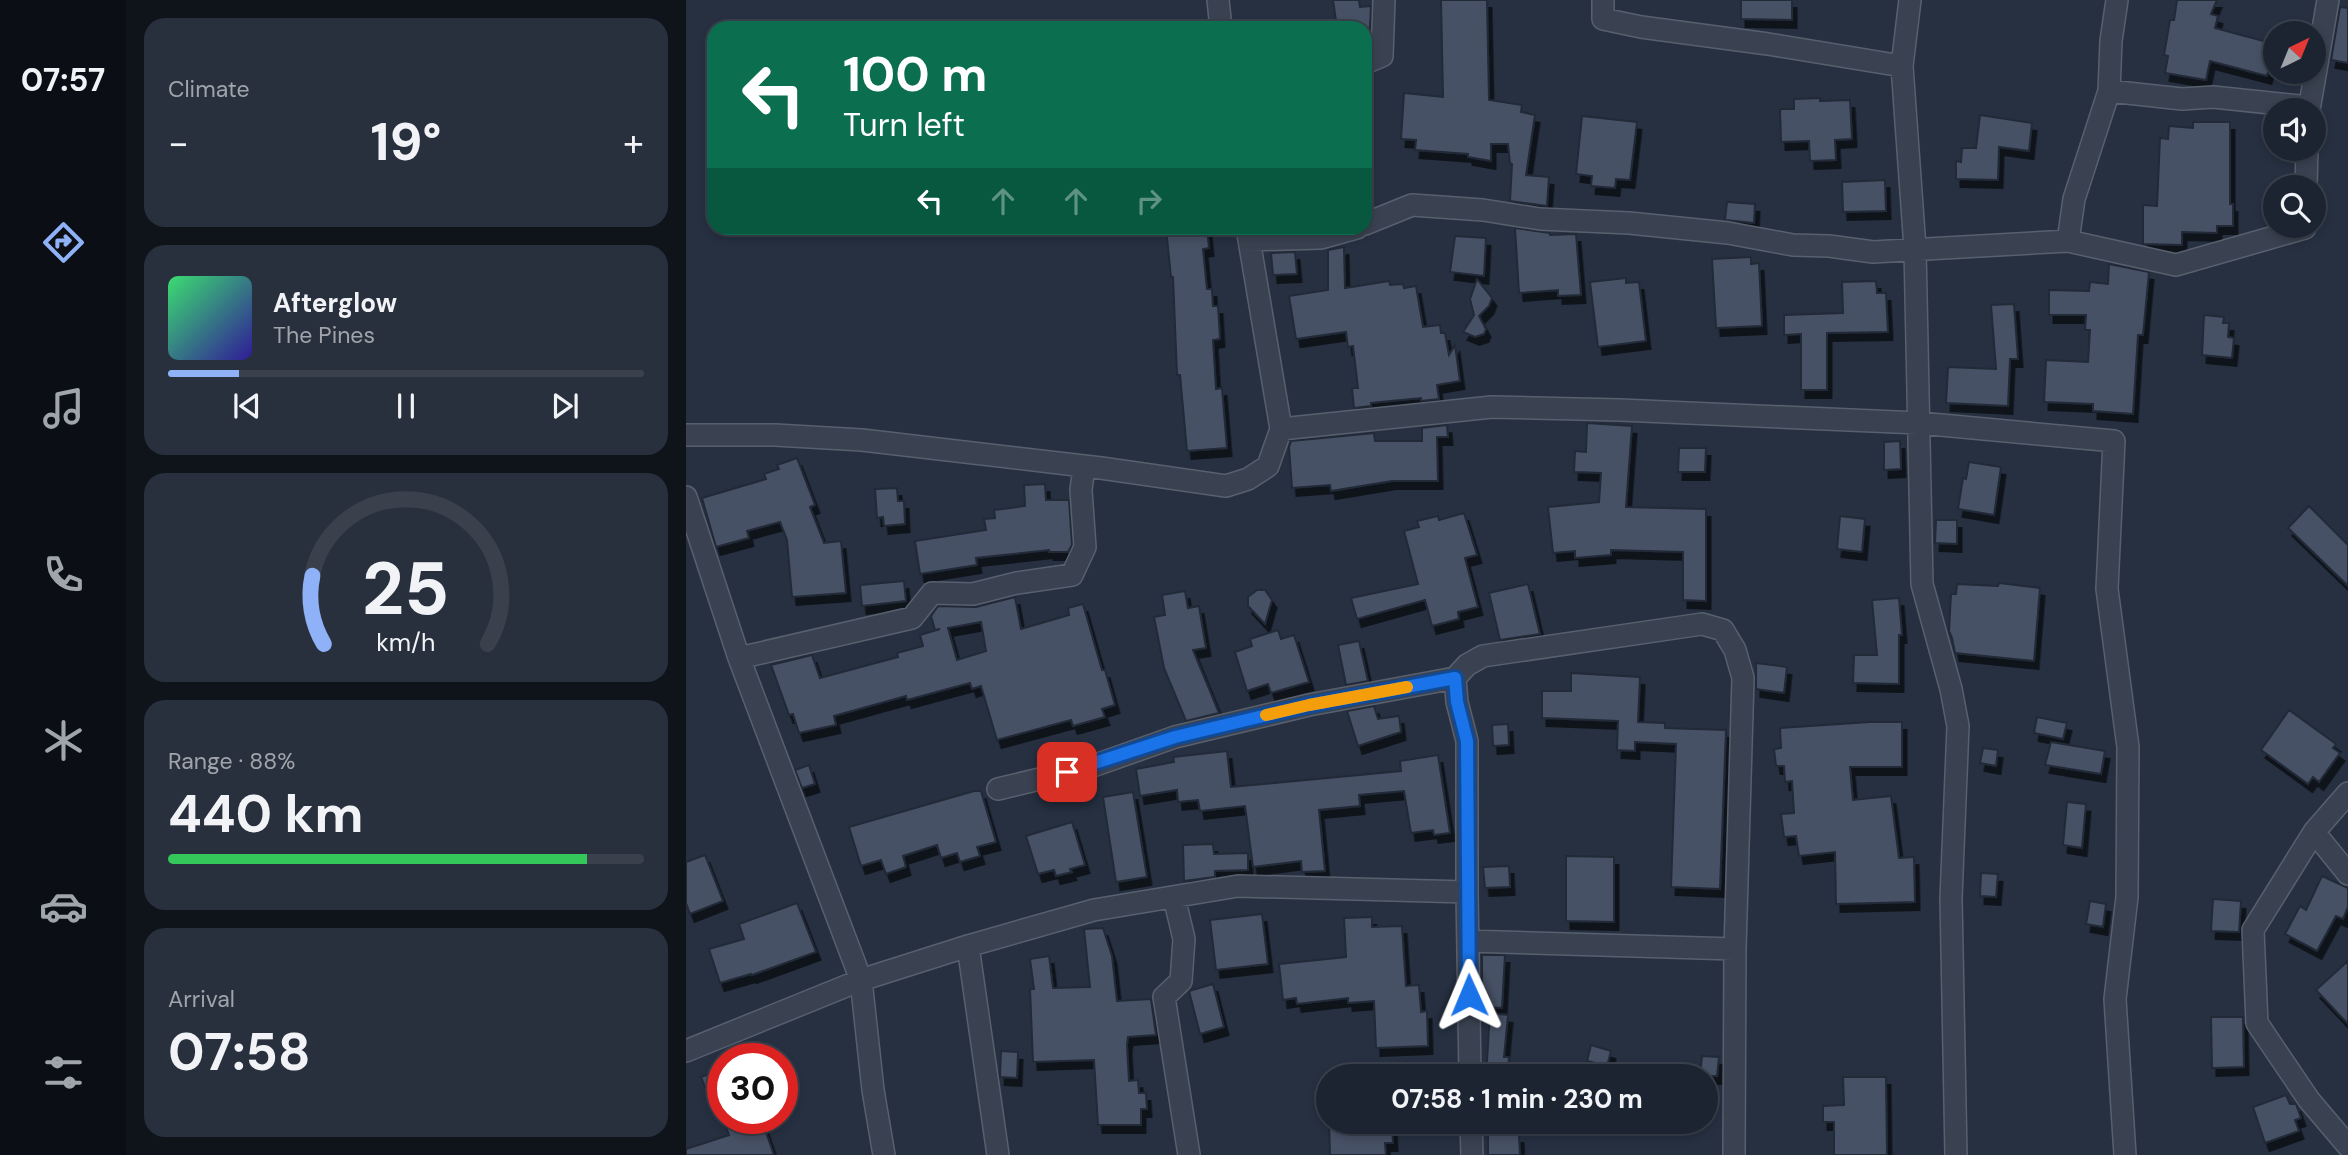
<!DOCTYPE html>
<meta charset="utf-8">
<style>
body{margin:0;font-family:"DM Sans",sans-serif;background:#29303d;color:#f1f3f6;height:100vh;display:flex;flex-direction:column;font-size:26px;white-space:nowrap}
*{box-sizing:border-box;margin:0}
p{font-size:23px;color:#a0a4ab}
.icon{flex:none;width:38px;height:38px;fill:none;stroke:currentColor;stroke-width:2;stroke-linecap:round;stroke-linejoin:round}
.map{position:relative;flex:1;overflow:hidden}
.sheet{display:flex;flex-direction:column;gap:18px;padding:18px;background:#0f141b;width:560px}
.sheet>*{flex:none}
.guide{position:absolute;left:21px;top:21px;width:665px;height:214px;border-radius:21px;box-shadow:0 4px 10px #0003,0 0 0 2px #3a414d;background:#0b6e4f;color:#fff;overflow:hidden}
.needle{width:46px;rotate:43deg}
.fabs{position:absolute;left:1577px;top:21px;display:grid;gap:14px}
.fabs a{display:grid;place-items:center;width:63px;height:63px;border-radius:50%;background:#1c2431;box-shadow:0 4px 10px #0003,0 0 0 2px #3a414d;font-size:35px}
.speed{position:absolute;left:21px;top:1043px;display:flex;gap:14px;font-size:35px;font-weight:700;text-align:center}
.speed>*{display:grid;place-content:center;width:91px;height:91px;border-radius:50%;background:#1c2431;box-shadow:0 4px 10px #0003,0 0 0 2px #3a414d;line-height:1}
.speed .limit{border:10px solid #d22;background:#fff;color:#111}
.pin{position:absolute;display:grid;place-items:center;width:60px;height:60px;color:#fff;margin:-30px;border-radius:14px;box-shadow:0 4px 10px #0006}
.me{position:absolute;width:77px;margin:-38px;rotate:359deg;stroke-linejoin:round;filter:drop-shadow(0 0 5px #0008)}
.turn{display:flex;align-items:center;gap:24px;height:147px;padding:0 21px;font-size:32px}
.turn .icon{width:91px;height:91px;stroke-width:2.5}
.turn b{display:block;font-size:49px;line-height:60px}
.lanes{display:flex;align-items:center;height:66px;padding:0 21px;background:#0003;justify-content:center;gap:35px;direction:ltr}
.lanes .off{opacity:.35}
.big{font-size:52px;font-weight:700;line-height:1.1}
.sheet .widget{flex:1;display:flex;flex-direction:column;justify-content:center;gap:10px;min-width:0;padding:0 24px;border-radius:21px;background:#29303d}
.sheet .dial{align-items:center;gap:0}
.dial svg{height:182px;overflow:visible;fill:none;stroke:#3a414d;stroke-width:7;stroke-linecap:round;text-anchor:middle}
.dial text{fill:#f1f3f6;stroke:none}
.song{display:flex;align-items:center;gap:21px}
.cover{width:84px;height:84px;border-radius:10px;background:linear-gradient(135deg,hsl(140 70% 55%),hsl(250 70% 35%))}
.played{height:7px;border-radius:4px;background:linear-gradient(90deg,#8fb1f8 15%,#3a414d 15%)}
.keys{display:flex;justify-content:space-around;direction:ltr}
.heat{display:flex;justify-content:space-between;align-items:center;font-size:38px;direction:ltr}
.charge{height:10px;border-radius:5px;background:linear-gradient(90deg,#34c759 88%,#3a414d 0)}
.trip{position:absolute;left:630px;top:1064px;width:402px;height:70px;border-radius:35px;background:#1c2431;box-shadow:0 4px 10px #0003,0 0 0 2px #3a414d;font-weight:700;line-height:70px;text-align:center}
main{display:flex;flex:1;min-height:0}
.tab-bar{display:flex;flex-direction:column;width:126px;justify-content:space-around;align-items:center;background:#0b0e14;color:#a0a4ab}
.tab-bar .icon{width:49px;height:49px}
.tab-bar .selected{color:#8fb1f8}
.tab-bar b{font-size:32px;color:#f1f3f6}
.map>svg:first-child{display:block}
.building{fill:#475165;stroke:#212938;stroke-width:2;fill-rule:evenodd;filter:url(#shadow)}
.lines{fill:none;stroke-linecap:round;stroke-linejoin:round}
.minor-casing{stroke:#58606e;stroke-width:24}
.minor{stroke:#3a4251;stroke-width:21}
.route-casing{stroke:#114b97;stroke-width:18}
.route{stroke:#1a73e8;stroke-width:12}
.slow{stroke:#f59e0b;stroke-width:12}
</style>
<main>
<nav class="tab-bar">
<b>07:57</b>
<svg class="icon selected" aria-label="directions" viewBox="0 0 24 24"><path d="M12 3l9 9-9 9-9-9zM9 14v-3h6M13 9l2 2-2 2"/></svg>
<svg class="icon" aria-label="music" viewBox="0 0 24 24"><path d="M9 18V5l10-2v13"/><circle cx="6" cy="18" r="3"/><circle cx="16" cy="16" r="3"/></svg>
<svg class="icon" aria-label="phone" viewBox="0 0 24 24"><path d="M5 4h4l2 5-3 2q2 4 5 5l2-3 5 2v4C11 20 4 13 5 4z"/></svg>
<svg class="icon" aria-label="climate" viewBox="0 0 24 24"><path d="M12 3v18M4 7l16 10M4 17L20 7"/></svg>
<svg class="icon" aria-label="car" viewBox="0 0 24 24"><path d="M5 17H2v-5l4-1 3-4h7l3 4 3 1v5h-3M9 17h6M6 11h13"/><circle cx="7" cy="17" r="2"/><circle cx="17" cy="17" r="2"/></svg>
<svg class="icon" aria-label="filters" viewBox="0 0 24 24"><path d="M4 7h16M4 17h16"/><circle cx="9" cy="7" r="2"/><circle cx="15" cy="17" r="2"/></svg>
</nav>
<section class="sheet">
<div class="widget"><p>Climate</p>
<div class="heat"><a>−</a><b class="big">19°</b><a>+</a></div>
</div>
<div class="widget">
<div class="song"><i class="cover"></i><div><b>Afterglow</b><p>The Pines</p></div></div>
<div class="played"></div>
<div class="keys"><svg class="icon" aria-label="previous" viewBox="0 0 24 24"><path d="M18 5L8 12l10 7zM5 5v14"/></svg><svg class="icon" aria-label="pause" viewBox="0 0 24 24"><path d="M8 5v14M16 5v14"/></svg><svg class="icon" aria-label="next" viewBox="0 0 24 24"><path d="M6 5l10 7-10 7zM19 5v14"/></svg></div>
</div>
<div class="widget dial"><svg viewBox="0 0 100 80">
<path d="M14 69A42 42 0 1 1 86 69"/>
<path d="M14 69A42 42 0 0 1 9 39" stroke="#8fb1f8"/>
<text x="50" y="56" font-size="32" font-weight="700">25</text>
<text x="50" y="72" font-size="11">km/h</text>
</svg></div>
<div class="widget"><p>Range · 88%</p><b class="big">440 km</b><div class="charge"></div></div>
<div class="widget"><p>Arrival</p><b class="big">07:58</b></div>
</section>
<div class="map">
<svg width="1662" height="1155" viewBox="0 0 1662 1155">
<defs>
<filter id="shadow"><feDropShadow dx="4.5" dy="8" stdDeviation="0" flood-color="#0009"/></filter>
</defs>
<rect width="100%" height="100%" fill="#263041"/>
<path class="building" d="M 647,0 L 673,0 L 674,7 L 685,6 L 684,28 L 651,28 Z
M 755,0 L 801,0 L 803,100 L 836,105 L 835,112 L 849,115 L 840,175 L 863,177 L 861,206 L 824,201 L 826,164 L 824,163 L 822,144 L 805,144 L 805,161 L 782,157 L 782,154 L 729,150 L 730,140 L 715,139 L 718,93 L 757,97 Z
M 1055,0 L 1106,0 L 1106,20 L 1055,19 Z
M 1491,0 L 1531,0 L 1525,14 L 1532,16 L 1529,28 L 1589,44 L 1581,76 L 1524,61 L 1520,80 L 1479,73 L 1482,56 L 1478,55 L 1484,20 L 1488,20 Z
M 1654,7 L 1662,8 L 1662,63 L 1645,60 Z
M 1134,98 L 1134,101 L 1164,100 L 1166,139 L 1149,140 L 1150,160 L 1124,161 L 1123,141 L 1095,142 L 1094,109 L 1108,109 L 1108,99 Z
M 1294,115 L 1346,123 L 1343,151 L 1313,147 L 1312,180 L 1270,179 L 1270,161 L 1275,162 L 1276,148 L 1290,148 Z
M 896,116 L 951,122 L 944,180 L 930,179 L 929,188 L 905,186 L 906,176 L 890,174 Z
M 1507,122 L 1544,122 L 1544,204 L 1547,204 L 1547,226 L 1531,226 L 1531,233 L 1496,232 L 1496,245 L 1457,244 L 1457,205 L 1471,206 L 1474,138 L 1482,139 L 1483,126 L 1507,128 Z
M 1199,180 L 1200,211 L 1157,212 L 1156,182 Z
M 1041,202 L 1069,204 L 1068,223 L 1039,220 Z
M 480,228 L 521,228 L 523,248 L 517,249 L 521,289 L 526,289 L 527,306 L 532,306 L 534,339 L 527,340 L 530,389 L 536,388 L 541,448 L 501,451 L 494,375 L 491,375 L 487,277 L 485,277 Z
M 829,228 L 864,233 L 864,235 L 890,234 L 895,295 L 872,296 L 872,290 L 833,293 Z
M 769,236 L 800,238 L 798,276 L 764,272 Z
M 658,247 L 659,288 L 703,281 L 704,285 L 717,284 L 718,288 L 730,286 L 737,327 L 754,325 L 755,333 L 759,333 L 763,355 L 769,345 L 774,381 L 751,385 L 753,399 L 735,401 L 735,398 L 685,403 L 685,406 L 668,408 L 666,388 L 672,388 L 667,346 L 662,347 L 660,332 L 610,339 L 603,296 L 642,290 L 642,250 Z
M 609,252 L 611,274 L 587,275 L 585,253 Z
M 1065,257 L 1065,264 L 1073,263 L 1076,326 L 1030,328 L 1026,259 Z
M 1423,264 L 1463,272 L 1457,335 L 1452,335 L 1447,414 L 1407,411 L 1407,404 L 1358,402 L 1360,360 L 1402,362 L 1404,330 L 1399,330 L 1400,315 L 1363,315 L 1363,290 L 1403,291 L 1404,282 L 1422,284 Z
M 940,278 L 940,283 L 953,282 L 960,341 L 912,347 L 904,282 Z
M 791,279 L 806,298 L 803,306 L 793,316 L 800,329 L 798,334 L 789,337 L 777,332 L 788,315 L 784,299 Z
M 1190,281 L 1191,293 L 1200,293 L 1202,332 L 1141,333 L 1141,390 L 1115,390 L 1115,334 L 1098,335 L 1098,315 L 1157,313 L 1156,282 Z
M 1328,304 L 1332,359 L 1324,359 L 1322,406 L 1260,403 L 1262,367 L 1310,369 L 1305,305 Z
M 1518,315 L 1538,317 L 1537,323 L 1543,323 L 1542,337 L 1548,338 L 1546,358 L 1516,355 Z
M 901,423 L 946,426 L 940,507 L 1020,509 L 1020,601 L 997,600 L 997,552 L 925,550 L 925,555 L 889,558 L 889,551 L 867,553 L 862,507 L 913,502 L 915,473 L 888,472 L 889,451 L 900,452 Z
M 761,425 L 762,437 L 751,437 L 752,481 L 706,481 L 645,491 L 644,485 L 606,488 L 603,447 L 605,441 L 688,433 L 689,441 L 736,441 L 736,428 Z
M 1214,441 L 1215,469 L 1198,470 L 1198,442 Z
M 993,448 L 1020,448 L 1019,472 L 992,472 Z
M 111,458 L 129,505 L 124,507 L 138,543 L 155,541 L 160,593 L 106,597 L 101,540 L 94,522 L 61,531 L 63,538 L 30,547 L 16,498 L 80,479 L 78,474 L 93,469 L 91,465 Z
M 1283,462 L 1315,467 L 1308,515 L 1272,509 L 1277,478 L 1280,479 Z
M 359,484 L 360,500 L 383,500 L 386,545 L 382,552 L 363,552 L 363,550 L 290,558 L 291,565 L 234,574 L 229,541 L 300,530 L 298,519 L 309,518 L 308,510 L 339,506 L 338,485 Z
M 211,488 L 212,501 L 218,501 L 219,524 L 198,526 L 197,517 L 191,518 L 189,489 Z
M 1623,506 L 1662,545 L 1662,586 L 1602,528 Z
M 778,513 L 791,555 L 779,558 L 792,607 L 772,612 L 773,619 L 746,626 L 739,600 L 671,619 L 665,598 L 732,584 L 718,531 L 733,527 L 731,521 L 752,516 L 753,520 Z
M 1154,516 L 1179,519 L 1176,552 L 1151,549 Z
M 1250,520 L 1271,520 L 1271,544 L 1249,543 Z
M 218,581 L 220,601 L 176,606 L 174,585 Z
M 1313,583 L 1354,588 L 1348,661 L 1269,653 L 1266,638 L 1263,631 L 1265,594 L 1270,594 L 1271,584 L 1312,586 Z
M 842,584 L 854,634 L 814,640 L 803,593 Z
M 571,590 L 579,590 L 586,600 L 579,624 L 562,606 L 562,597 Z
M 499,591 L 502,608 L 513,606 L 520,648 L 507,650 L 533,713 L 500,721 L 478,668 L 468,617 L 479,615 L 476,595 Z
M 329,597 L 335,629 L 383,615 L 382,608 L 397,604 L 416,670 L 419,670 L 429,705 L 416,709 L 419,717 L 387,726 L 385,720 L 311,740 L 295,686 L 286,689 L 284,683 L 221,700 L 220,696 L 148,716 L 150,725 L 113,733 L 107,714 L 103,715 L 85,665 L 126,655 L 134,678 L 212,657 L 211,653 L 237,646 L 234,635 L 254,629 L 249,630 L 245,616 L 252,606 L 290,607 ZM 295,622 L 300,651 L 271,660 L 262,628 Z
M 1213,598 L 1216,635 L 1213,635 L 1213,684 L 1167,683 L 1168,655 L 1191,655 L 1186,600 Z
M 592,630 L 595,639 L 608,635 L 623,682 L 585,693 L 582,684 L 561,691 L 549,652 L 566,646 L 564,639 Z
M 673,641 L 682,681 L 660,685 L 652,645 Z
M 1070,663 L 1101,667 L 1098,693 L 1070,689 Z
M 885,673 L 954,677 L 952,722 L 979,723 L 979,728 L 1040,730 L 1034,889 L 985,887 L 990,744 L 949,742 L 949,751 L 931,750 L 932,721 L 856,718 L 856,691 L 885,691 Z
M 688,706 L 692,719 L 713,716 L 715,732 L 672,746 L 661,711 Z
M 1603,710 L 1650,744 L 1647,748 L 1654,753 L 1633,782 L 1627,777 L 1622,784 L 1575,750 Z
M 1351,717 L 1381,723 L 1377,739 L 1348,733 Z
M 1184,722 L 1216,722 L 1216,767 L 1164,767 L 1167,800 L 1205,796 L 1213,858 L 1228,857 L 1229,902 L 1150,904 L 1149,852 L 1113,856 L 1110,836 L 1098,837 L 1095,814 L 1108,813 L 1106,781 L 1099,782 L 1098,766 L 1090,766 L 1088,749 L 1095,748 L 1094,728 Z
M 822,724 L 823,745 L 807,746 L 806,725 Z
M 1365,742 L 1419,751 L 1415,774 L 1359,765 Z
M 1297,748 L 1312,750 L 1310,766 L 1294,763 Z
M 541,751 L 545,787 L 715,771 L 714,761 L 752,755 L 764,833 L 748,835 L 747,830 L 725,833 L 718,791 L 673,795 L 674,806 L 633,810 L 639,871 L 616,872 L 615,861 L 567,867 L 559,806 L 514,811 L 512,800 L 492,802 L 491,790 L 454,796 L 450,769 L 488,762 L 487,757 Z
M 123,765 L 129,784 L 116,788 L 109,770 Z
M 288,791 L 295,791 L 310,842 L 291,847 L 294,856 L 274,862 L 271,853 L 255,858 L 251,845 L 217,856 L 220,867 L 200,874 L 195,860 L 175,866 L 163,827 Z
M 447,792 L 461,877 L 430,882 L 417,797 Z
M 1381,802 L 1400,804 L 1396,848 L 1377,845 Z
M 386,822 L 399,865 L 384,869 L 386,872 L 370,876 L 368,870 L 352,874 L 340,836 Z
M 527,844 L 528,854 L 562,853 L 562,870 L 529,871 L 529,877 L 498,881 L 497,845 Z
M 19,855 L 37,901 L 4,914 L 0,903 L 0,862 Z
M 880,856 L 928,857 L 928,922 L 880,921 Z
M 823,866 L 824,887 L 799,888 L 797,867 Z
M 1295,873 L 1312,874 L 1310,897 L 1294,896 Z
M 1636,876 L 1662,888 L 1662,907 L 1657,919 L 1650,916 L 1631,951 L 1599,934 L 1614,906 L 1620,910 Z
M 1527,899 L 1555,901 L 1553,932 L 1525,931 Z
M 1404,901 L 1420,904 L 1417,927 L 1400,924 Z
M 111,903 L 130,952 L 66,975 L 65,974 L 34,983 L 23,949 L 58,939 L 53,924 Z
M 576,914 L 582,964 L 530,970 L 524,920 Z
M 686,917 L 686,927 L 716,926 L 720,986 L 733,985 L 735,1012 L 741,1011 L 742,1046 L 690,1048 L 688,1001 L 662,1003 L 662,998 L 611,1004 L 610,998 L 597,1000 L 593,964 L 660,957 L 658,918 Z
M 417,928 L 426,956 L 431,1001 L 465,999 L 470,1035 L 442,1037 L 441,1045 L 443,1081 L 452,1080 L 453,1093 L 460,1093 L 461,1109 L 455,1109 L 455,1125 L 412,1125 L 408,1060 L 347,1062 L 344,989 L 348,989 L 344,959 L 363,956 L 367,988 L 404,987 L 398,929 Z
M 796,955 L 819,955 L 816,1008 L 796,1007 Z
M 1662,961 L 1662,1024 L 1630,990 Z
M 527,984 L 538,1027 L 514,1034 L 503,991 Z
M 804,1013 L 822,1015 L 818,1057 L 823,1057 L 822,1076 L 800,1076 Z
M 1525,1017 L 1557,1017 L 1558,1067 L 1526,1068 Z
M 905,1045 L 925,1051 L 921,1066 L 901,1061 Z
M 315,1051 L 332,1052 L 331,1078 L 314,1077 Z
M 1016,1056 L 1033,1057 L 1031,1076 L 1014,1076 Z
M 37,1069 L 37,1097 L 25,1102 L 15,1077 Z
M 1157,1077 L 1200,1077 L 1201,1155 L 1148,1155 L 1148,1122 L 1137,1122 L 1137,1106 L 1158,1105 Z
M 1600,1095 L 1604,1104 L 1610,1104 L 1615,1118 L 1609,1120 L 1613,1131 L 1579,1143 L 1567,1107 Z
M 37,1118 L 75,1118 L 88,1155 L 0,1155 L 0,1149 L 43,1135 Z
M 643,1122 L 706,1122 L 707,1143 L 699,1143 L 700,1155 L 644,1155 Z
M 802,1135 L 833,1135 L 834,1155 L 802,1155 Z"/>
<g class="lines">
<g class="minor-casing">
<path id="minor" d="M 532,0 L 535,28
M 917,0 L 917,19 L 955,27 L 1082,44 L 1216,66
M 1224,0 L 1216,66 L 1229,248 L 1236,584 L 1265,689 L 1272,726 L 1265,898 L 1270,1155
M 679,63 L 696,56 L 698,0
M 1423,91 L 1496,99 L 1527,97 L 1623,107
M 1623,110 L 1642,0
M 1620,187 L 1621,149
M 679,224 L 726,205 L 797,210 L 854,219 L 943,223 L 1042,233 L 1107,245 L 1143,246 L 1187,252 L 1382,241 L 1490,265 L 1619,228 L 1619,226
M 563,240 L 635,238 L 671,228
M 1382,241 L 1388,199 L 1423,91 L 1425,41 L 1431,0
M 595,429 L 806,407 L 934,410 L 1233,423 L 1428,441 L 1421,589 L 1442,747 L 1441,897 L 1429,999 L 1439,1155
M 0,435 L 89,435 L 176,440 L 415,468 L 540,486 L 562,479 L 582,466 L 595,429 L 561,228
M 0,497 L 53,658 L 175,980 L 187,1090 L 198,1155
M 53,658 L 226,618 L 246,593 L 287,594 L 331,583 L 386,575 L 399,547 L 395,490 L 398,467
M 312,789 L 404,767 L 489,737 L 623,705 L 769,678
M 1662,793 L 1628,832 L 1567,930 L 1571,1023 L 1623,1100 L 1662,1146
M 1628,832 L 1662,874
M 488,897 L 498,939 L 495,981 L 478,997 L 503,1155
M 782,941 L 1049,949
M 282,946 L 312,1155
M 0,1051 L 175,980 L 282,946 L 408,910 L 552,886 L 781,892
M 784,1076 L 781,892 L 781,741 L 771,702 L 769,678 L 781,665 L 797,656 L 1016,624 L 1037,630 L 1049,650 L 1057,678 L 1049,949 L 1048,1155
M 785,1122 L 786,1155"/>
</g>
<use href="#minor" class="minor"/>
</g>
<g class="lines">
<g class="route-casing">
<path id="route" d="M 381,772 L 489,737 L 623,705 L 769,678 L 771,702 L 781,741 L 783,995"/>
</g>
<use href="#route" class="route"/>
<path class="slow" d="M 580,715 L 623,705 L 721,687"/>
</g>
</svg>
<div class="fabs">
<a><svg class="needle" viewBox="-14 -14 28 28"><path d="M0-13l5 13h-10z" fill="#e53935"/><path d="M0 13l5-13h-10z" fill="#a0a4ab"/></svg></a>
<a><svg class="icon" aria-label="sound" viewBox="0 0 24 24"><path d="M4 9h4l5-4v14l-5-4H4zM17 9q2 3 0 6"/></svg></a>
<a><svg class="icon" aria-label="search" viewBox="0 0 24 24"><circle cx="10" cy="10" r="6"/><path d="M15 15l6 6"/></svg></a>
</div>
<div class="speed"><div class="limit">30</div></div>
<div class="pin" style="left:381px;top:772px;background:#d93025"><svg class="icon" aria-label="arrive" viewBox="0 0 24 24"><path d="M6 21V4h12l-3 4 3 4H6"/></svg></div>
<svg class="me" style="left:783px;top:995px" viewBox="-20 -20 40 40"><path d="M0-17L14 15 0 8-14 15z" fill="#1a73e8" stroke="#fff" stroke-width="4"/></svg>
<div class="trip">07:58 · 1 min · 230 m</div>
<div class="guide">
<div class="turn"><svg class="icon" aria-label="left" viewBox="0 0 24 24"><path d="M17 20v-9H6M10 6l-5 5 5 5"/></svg><div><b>100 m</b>Turn left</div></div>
<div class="lanes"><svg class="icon" aria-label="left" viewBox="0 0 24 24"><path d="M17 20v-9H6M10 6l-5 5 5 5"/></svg><svg class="icon off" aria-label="ahead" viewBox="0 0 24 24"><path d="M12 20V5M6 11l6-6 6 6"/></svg><svg class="icon off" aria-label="ahead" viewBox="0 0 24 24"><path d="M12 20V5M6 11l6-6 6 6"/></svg><svg class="icon off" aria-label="right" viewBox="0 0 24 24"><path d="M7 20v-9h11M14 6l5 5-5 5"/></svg></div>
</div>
</div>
</main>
